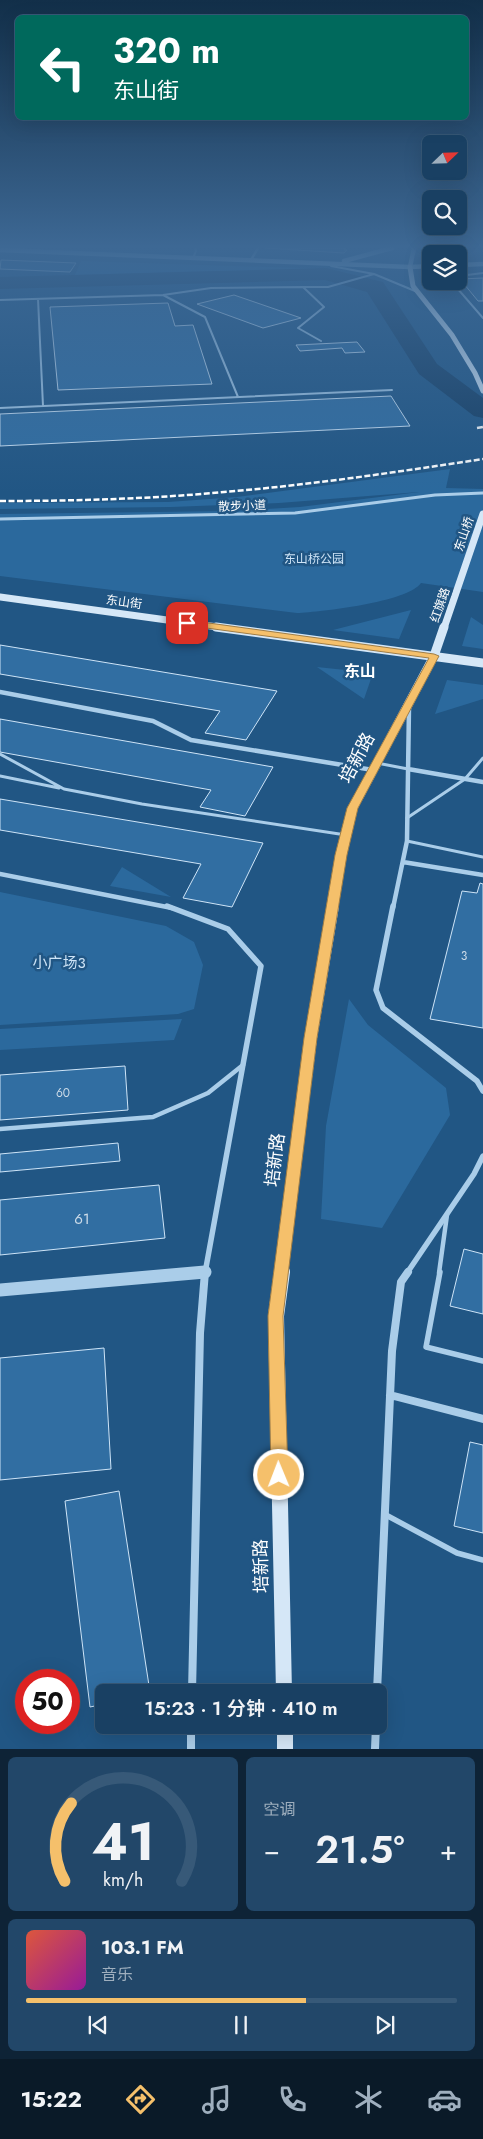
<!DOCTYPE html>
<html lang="zh">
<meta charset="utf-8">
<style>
body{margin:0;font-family:Jost,"Noto Sans SC",sans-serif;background:#224769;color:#f1f3f6;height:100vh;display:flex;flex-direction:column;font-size:19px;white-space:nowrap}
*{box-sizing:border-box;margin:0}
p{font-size:16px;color:#9fafbe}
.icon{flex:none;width:28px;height:28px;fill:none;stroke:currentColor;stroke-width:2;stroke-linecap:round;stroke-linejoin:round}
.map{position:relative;height:1749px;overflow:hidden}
.details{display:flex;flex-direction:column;gap:8px;padding:8px;background:#0e2336;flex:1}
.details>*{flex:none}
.banner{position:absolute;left:15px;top:15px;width:454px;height:105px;border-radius:8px;box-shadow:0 5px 20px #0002,0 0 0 1px #375978;background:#00695c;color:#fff;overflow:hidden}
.needle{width:32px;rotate:67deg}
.buttons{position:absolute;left:422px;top:135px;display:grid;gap:10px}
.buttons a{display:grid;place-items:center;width:45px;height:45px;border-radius:8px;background:#194063;box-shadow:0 5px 20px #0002,0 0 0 1px #375978;font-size:25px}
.speed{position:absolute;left:15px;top:1669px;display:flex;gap:10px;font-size:25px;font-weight:700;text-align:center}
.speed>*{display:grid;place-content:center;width:65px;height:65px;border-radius:50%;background:#194063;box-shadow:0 5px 20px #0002,0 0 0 1px #375978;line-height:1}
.speed .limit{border:8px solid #d22;background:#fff;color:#111}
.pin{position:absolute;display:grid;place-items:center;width:42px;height:42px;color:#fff;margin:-21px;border-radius:10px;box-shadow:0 2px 8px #0006}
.me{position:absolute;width:55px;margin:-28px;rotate:359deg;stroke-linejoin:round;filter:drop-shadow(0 0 4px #0008)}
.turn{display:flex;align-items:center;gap:18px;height:105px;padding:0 15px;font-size:22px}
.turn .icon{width:65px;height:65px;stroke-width:2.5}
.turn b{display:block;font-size:35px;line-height:42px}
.big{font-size:38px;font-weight:600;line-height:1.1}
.details .card{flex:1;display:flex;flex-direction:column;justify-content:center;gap:8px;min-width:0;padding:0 18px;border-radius:8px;background:#224769}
.details .dial{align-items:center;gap:0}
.dial svg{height:130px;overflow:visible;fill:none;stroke:#375978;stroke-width:7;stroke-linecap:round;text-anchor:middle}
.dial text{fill:#f1f3f6;stroke:none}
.song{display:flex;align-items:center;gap:15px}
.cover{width:60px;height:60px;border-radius:8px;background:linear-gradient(135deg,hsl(10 70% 55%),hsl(300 70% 35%))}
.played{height:5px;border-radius:2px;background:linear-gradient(90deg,#f5c06b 65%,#375978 65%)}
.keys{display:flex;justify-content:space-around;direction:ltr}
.heat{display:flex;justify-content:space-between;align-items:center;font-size:28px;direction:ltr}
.details .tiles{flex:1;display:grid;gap:8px;grid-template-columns:1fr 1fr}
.card:last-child{grid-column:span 2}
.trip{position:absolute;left:95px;top:1684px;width:292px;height:50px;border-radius:8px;background:#194063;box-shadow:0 5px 20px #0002,0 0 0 1px #375978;font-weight:600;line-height:50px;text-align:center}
.dock{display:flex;height:80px;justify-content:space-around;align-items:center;background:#0a1a28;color:#9fafbe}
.dock .icon{width:35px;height:35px}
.dock .on{color:#f5c06b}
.dock b{font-size:22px;color:#f1f3f6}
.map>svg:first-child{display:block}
.green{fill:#2b699d}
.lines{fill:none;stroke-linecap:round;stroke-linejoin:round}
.river{fill:#173f64;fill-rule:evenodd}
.building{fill:#316ea2;stroke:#cee4f7}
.service-far3{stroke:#aacde9;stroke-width:2}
.service-far2{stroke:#aacde9;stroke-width:3}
.service-far1{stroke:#aacde9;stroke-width:4.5}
.service{stroke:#aacde9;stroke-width:5.5}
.pedestrian{stroke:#aacde9;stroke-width:3}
.minor-far3{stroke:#aacde9;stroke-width:2.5}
.minor-far2{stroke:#aacde9;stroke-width:4.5}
.minor-far1{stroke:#aacde9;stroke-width:5.5}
.minor{stroke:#aacde9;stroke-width:8}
.tertiary-far2{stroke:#aacde9;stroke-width:4.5}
.tertiary-far1{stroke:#aacde9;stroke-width:10}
.tertiary{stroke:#aacde9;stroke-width:13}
.secondary-far4{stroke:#d5e7f7;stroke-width:5}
.secondary-far3{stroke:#d5e7f7;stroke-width:7}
.secondary-far2{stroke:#d5e7f7;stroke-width:9}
.secondary-far1{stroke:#d5e7f7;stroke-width:12}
.secondary{stroke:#d5e7f7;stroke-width:16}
.rail{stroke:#fff;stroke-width:2.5;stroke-dasharray:6 2.5;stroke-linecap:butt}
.route{fill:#f5c06b;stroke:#9f7d46}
.labels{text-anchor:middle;stroke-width:5;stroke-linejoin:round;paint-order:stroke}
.far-street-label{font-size:12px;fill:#fff;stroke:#215684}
.far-park-label{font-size:12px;fill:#cee4f7;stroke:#215684}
.number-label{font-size:12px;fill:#ccdbe8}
.park-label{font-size:15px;fill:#cee4f7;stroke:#215684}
.near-number-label{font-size:15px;fill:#ccdbe8}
.neighbourhood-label{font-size:16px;font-weight:bold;fill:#fff;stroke:#215684}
.near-street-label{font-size:18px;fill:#fff;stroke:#215684}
</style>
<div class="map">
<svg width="483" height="1749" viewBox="0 0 483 1749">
<rect width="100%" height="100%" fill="#215684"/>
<path class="green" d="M 81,261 L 328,269 L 330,272 L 207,271 L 75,275 Z
M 450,469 L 446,488 L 483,489 L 483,592 L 421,583 C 408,602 321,612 297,613 L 0,576 L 0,514 L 232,511 L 300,507 L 419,492 L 279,503 L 171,507 L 0,509 L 0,503 L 168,502 L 237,497 Z
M 411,610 L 399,639 L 333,630 Z
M 471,617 L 483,625 L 483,649 L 462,646 Z
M 317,667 L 373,673 L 364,699 Z
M 447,680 L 483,685 L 483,699 L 435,714 Z
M 122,867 L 171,897 L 110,886 Z
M 0,892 L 166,926 L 194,942 L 203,965 L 194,1009 L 178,1014 L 0,1025 Z
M 349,999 L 368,1025 L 446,1088 L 450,1115 L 382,1228 L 321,1219 L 326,1126 Z
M 182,1019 L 174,1040 L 0,1050 L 0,1029 Z"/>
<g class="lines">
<path class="river" d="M 326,268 L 383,282 L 437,364 L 483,398 L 483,418 L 474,416 L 419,374 L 367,292 L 325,280 L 0,289 L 0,277 Z"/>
</g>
<path class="building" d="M 265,248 L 345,248 L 344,250 L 347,250 L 344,253 Z
M 1,260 L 76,263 L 70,272 L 0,269 Z
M 483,278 L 483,301 L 478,301 L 460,279 Z
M 234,295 L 301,318 L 263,328 L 197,304 Z
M 168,303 L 175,326 L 193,325 L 212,384 L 58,390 L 50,307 Z
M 357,342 L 365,352 L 345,353 L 342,348 L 300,351 L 296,345 Z
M 391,396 L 410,426 L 0,446 L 0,414 Z
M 0,645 L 277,691 L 246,740 L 205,733 L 220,711 L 0,674 Z
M 0,719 L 273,767 L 245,816 L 200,807 L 211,790 L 0,752 Z
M 0,799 L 263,843 L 232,907 L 183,898 L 201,864 L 0,830 Z
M 480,883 L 483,884 L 483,1028 L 430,1019 L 462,891 L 477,893 Z
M 125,1066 L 128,1110 L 0,1120 L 0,1075 Z
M 118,1143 L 120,1161 L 0,1172 L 0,1154 Z
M 159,1185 L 165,1238 L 0,1255 L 0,1200 Z
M 464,1249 L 483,1254 L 483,1314 L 450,1306 Z
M 104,1348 L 111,1469 L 0,1480 L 0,1358 Z
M 470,1442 L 483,1445 L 483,1533 L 454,1526 Z
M 119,1491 L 150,1692 L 104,1692 L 104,1704 L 90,1707 L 65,1501 Z"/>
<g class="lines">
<path class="service-far3" d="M 193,258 L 196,251 L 195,248
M 331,266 L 374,274 L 415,291
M 459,276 L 483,273
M 451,281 L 483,318
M 163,295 L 205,317 L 238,397
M 38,299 L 43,406
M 0,300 L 163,295 L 211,288 L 303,287
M 321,341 L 298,328 L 324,307 L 303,287 L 328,287 L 374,274
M 0,408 L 392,390"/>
<path class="service-far2" d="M 0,754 L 64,789 L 142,804 L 346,835
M 377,763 L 408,769
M 0,776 L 59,788
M 407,818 L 465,779 L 483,758
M 407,841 L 483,857"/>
<path class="service-far1" d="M 0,1129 L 153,1117 L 208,1093 L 243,1065
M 439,1273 L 447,1215"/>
<path class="service" d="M 440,1272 L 426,1347 L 483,1361
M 386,1515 L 457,1553 L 483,1560"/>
<path class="pedestrian" d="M 0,519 L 295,513 L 435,495 L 483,493"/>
<path class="minor-far3" d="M 251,260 L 258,248"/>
<path class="minor-far2" d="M 0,692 L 153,721 L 191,740 L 373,770
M 408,769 L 483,782
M 403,862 L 483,875
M 0,874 L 172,908
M 393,908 L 407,841 L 409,707"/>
<path class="minor-far1" d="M 167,906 L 228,929 L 261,966 L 205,1273
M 393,906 L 376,990 L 383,1008 L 477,1081 L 483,1091
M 407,1273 L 474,1174 L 483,1156"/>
<path class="minor" d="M 390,1395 L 483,1419
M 192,1692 L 200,1333 L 205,1272
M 377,1692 L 392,1351 L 401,1282 L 408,1272
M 191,1725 L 191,1749
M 375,1749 L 376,1725"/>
<path class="tertiary-far2" d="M 0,250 L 410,267 L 431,266
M 344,261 L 392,248
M 459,265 L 483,264
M 410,267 L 414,248"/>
<path class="tertiary-far1" d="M 194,1273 L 205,1272"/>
<path class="tertiary" d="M 0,1290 L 205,1272"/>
<path class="secondary-far4" d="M 410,267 L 413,286 L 452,335 L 475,373 L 483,391"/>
<path class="secondary-far3" d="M 0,597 L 225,628
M 444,628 L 483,514"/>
<path class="secondary-far2" d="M 216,627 L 483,663
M 332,908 L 341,855 L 353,808 L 434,656 L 444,627"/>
<path class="secondary-far1" d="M 281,1273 L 311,1038 L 333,906"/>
<path class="secondary" d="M 282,1272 L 276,1316 L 284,1692
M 285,1725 L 285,1749"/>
<path class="rail" d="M 477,428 L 483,427
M 0,501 C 75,501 149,499 224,492 C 310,485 397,472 483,459"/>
</g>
<linearGradient id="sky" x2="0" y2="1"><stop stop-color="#122f49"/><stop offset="0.5" stop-color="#3d6894"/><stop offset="1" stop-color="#3d6894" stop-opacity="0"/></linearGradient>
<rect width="483" height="493" fill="url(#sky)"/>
<path class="route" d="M 187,620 L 434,654 L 439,656 L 358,808 L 347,855 L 317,1038 L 283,1316 L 288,1475 L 285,1480 L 279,1482 L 273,1480 L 271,1475 L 268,1316 L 304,1038 L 335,855 L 347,808 L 429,658 L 184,625 L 183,623 Z"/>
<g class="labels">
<g class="far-street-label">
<text transform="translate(242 506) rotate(-2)" y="4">散步小道</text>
<text transform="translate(464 534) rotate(-71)" y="4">东山桥</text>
<text transform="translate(124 602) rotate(8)" y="4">东山街</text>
<text transform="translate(440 605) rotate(-71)" y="4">红旗路</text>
</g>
<g class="far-park-label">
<text x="314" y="563">东山桥公园</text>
</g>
<g class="number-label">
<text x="464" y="960">3</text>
<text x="63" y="1097">60</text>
</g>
<g class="park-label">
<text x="59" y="968">小广场3</text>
</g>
<g class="near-number-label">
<text x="82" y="1224">61</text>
</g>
<g class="neighbourhood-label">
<text x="360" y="677">东山</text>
</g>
<g class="near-street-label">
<text transform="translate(357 758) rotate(-62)" y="6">培新路</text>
<text transform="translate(275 1160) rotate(-83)" y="6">培新路</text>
<text transform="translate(261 1566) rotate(-91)" y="6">培新路</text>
</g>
</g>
</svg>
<div class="buttons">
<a><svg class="needle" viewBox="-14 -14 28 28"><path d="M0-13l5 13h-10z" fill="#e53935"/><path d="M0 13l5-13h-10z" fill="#9fafbe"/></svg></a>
<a><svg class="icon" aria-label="search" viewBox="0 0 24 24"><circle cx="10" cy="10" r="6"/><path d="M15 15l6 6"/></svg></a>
<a><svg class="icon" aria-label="layers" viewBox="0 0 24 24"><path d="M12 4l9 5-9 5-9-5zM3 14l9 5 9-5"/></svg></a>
</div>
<div class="speed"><div class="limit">50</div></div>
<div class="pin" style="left:187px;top:623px;background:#d93025"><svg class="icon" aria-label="arrive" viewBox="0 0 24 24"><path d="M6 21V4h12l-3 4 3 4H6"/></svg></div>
<svg class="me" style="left:279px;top:1475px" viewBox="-20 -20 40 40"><circle r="17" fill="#f5c06b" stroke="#fff" stroke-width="3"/><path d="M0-11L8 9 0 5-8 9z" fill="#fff"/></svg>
<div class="trip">15:23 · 1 分钟 · 410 m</div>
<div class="banner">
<div class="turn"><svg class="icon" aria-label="left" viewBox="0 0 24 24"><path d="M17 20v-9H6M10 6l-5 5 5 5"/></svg><div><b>320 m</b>东山街</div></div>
</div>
</div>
<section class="details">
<div class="tiles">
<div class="card dial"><svg viewBox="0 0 100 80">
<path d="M14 69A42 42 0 1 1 86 69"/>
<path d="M14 69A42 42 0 0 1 18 21" stroke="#f5c06b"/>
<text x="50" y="56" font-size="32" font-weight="700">41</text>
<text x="50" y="72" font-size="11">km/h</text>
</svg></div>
<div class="card"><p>空调</p>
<div class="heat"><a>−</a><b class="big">21.5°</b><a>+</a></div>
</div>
<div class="card">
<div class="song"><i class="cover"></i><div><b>103.1 FM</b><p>音乐</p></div></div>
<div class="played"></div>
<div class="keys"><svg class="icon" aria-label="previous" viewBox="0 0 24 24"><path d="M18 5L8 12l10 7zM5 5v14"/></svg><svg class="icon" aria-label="pause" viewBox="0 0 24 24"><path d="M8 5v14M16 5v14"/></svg><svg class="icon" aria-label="next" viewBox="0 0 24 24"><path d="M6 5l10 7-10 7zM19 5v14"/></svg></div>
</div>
</div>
</section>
<nav class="dock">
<b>15:22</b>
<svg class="icon on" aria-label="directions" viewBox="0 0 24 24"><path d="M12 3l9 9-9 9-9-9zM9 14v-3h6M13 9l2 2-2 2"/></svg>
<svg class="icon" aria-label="music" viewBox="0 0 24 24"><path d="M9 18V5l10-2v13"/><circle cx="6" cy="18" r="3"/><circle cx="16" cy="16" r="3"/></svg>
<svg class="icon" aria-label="phone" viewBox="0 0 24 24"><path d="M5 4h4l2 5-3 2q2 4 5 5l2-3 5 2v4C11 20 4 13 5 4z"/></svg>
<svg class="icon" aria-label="climate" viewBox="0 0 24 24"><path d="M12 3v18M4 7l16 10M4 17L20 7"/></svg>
<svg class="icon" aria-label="car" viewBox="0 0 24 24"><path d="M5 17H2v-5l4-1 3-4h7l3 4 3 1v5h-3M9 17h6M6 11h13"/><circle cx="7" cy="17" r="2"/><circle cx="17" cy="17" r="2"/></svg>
</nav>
